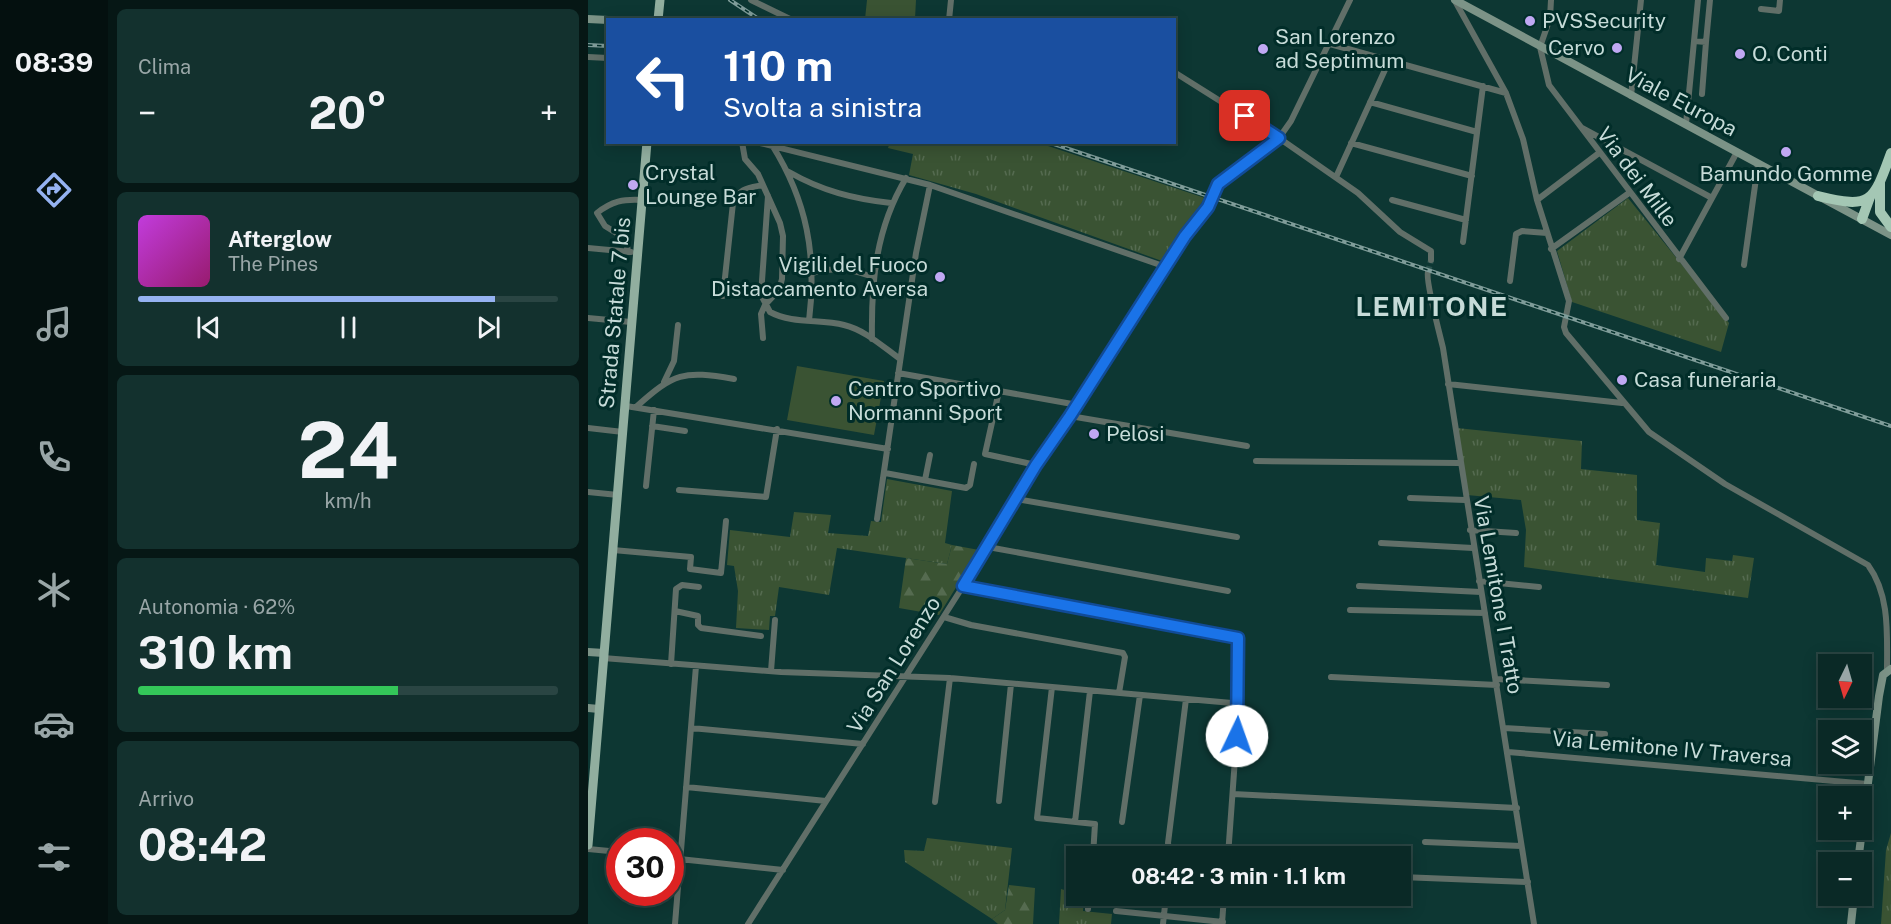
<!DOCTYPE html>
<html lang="it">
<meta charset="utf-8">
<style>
body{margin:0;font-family:"Public Sans",sans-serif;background:#13312e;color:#f1f3f6;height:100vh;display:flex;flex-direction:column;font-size:22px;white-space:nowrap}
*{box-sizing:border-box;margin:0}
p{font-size:20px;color:#99a6a7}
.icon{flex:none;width:33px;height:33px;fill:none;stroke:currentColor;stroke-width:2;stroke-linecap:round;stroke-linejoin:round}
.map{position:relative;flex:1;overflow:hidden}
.drawer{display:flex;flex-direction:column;gap:9px;padding:9px;background:#061715;width:480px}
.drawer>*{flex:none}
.top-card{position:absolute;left:18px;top:18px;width:570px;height:126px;border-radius:0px;box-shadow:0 3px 15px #0003,0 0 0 2px #2a4543;background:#1a4fa0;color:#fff;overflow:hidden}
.needle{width:39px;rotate:185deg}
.controls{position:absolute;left:1230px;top:654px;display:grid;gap:12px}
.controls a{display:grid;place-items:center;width:54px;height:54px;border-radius:0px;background:#0a2926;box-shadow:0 3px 15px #0003,0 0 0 2px #2a4543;font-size:30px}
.speed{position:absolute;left:18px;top:828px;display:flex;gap:12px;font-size:30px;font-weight:700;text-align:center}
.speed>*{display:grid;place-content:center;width:78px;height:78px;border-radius:50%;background:#0a2926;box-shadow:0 3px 15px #0003,0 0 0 2px #2a4543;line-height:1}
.speed .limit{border:9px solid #d22;background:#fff;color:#111}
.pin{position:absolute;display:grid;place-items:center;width:51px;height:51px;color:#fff;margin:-26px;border-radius:12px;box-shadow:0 3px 9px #0006}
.me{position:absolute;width:66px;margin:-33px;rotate:3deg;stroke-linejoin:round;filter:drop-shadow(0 0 4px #0008)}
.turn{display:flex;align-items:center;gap:21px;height:126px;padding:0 18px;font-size:27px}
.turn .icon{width:78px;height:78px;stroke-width:2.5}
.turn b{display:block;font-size:42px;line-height:51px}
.big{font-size:45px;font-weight:700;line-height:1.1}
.drawer .tile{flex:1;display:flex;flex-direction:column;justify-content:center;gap:9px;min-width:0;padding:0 21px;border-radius:9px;background:#13312e}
.drawer .dial{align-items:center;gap:0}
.dial b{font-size:78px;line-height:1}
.song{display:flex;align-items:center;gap:18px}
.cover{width:72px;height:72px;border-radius:9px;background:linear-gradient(135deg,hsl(290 70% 55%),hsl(320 70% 35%))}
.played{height:6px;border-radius:3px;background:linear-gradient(90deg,#95b2f1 85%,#2a4543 85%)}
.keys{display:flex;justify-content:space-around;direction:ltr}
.heat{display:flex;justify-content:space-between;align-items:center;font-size:33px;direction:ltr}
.charge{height:9px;border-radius:4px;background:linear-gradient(90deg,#34c759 62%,#2a4543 0)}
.trip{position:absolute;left:478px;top:846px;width:345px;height:60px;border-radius:0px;background:#0a2926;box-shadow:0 3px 15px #0003,0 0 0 2px #2a4543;font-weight:700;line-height:60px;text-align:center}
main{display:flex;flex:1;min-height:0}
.dock{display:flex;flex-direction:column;width:108px;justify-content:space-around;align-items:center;background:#04100f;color:#99a6a7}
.dock .icon{width:42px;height:42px}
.dock .active{color:#95b2f1}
.dock b{font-size:27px;color:#f1f3f6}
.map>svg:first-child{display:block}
.grass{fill:url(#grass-tufts)}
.forest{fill:url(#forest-firs)}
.pitch{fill:#3a5333}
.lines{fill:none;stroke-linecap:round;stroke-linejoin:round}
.street-tunnel{stroke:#29504c;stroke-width:6;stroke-dasharray:6 3;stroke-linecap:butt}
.street{stroke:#616f68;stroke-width:6}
.secondary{stroke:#7c9387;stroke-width:8}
.primary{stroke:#91ae9f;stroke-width:9}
.highway{stroke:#a4c7b4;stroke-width:10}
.rail-casing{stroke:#7f9c99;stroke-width:4}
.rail{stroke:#012d29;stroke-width:1.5;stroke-dasharray:4.5;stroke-linecap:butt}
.route-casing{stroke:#114b97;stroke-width:15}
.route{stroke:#1a73e8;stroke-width:10}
.poi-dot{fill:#c0a8f3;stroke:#012d29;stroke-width:2}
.labels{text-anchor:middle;stroke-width:6;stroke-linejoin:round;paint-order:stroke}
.poi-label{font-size:21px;fill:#c6dbd8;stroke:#012d29;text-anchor:start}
.street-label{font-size:21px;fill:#c6dbd8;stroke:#012d29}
.district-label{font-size:27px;font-weight:bold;letter-spacing:1.5px;fill:#c6dbd8;stroke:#012d29}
</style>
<main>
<nav class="dock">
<b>08:39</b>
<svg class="icon active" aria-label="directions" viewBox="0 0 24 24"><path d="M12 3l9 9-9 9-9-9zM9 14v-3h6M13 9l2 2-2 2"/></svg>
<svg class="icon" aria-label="music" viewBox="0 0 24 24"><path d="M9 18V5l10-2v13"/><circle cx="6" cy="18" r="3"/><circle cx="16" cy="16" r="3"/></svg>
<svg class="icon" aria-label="phone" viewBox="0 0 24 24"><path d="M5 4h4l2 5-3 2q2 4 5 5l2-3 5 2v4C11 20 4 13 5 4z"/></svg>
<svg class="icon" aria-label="climate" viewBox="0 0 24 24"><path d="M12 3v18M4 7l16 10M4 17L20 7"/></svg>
<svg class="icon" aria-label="car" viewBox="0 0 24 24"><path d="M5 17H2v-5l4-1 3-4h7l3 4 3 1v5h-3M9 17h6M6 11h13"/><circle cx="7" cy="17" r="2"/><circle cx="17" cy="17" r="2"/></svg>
<svg class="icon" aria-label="filters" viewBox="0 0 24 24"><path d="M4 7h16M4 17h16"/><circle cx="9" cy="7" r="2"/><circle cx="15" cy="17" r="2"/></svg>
</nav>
<section class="drawer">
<div class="tile"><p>Clima</p>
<div class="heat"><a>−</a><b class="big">20°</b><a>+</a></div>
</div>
<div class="tile">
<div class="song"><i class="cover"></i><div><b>Afterglow</b><p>The Pines</p></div></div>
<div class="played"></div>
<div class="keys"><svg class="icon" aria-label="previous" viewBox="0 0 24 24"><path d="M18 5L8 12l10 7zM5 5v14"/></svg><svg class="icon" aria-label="pause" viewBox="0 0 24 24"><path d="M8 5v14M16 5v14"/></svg><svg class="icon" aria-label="next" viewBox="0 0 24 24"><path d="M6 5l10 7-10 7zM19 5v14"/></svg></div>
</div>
<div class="tile dial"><b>24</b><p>km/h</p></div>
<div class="tile"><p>Autonomia · 62%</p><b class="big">310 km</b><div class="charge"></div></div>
<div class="tile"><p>Arrivo</p><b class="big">08:42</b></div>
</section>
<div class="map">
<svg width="1303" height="924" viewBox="0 0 1303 924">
<defs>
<pattern id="grass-tufts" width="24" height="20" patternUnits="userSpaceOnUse" patternTransform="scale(1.5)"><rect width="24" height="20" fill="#3a5333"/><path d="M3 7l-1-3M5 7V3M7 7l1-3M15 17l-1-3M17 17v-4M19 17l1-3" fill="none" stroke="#556b50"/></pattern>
<pattern id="forest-firs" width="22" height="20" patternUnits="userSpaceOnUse" patternTransform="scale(1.5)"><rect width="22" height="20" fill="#3a5333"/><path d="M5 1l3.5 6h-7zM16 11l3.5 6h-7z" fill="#556b50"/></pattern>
</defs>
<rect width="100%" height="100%" fill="#0d3733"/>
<path class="grass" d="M 302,142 L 451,143 L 617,198 L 574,261 L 388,194 L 321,175 L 325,154 L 300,148 Z
M 1040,198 L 1141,323 L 1133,352 L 984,302 L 969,251 Z
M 869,428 L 994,441 L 993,469 L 1049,475 L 1049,520 L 1072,523 L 1068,565 L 1117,572 L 1118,558 L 1144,561 L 1145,555 L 1166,558 L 1160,598 L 936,567 L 938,530 L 933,500 L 879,495 Z
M 299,479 L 364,491 L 357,543 L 364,545 L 359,564 L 249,548 L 241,595 L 191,587 L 187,616 L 182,616 L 181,630 L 148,628 L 150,591 L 146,566 L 139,565 L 142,530 L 202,537 L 206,512 L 243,515 L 240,533 L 280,536 L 283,521 L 293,522 Z
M 1303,833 L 1303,924 L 1293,924 L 1298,850 Z
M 339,838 L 424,848 L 417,910 L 404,919 L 317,862 L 316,850 L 336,851 Z
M 473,889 L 496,896 L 495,911 L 524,914 L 523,924 L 471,924 Z"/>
<path class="forest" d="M 364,545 L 391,550 L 351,615 L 311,608 L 318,558 L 359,564 Z
M 421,885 L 447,888 L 445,924 L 410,924 L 404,919 L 417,910 Z"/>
<path class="pitch" d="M 279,0 L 328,0 L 327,19 L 277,19 Z
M 209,366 L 296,381 L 286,435 L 199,420 Z"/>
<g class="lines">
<path class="street-tunnel" d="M 840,272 L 843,260"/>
<path class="street" d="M 163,0 L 204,20
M 963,0 L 962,18 L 952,47 L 961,85 L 1138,318
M 867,1 L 918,93 L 935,139 L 949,200 L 981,301 L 976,327 L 978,333 L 1061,432 L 1137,484 L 1280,565 C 1302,595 1299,634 1299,670
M 1173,9 L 1191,11 L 1192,0
M 361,20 L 363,0
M 1106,41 L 1118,42 L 1122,0
M 742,44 L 918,93
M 0,57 L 20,58
M 586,72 L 691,138 L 770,193 L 812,232 L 843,251 L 843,260
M 1114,94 L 1118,42
M 1043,96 L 1053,0
M 782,102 L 889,132
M 1098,124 L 1110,0
M 994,128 L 1124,198
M 154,142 L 157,159 L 170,174 L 192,223 L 195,236 L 194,279 L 191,290 L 177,305 L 173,314 L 175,338
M 168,142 L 342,185 L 578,267
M 763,143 L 884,176
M 184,145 C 219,201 229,255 221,321
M 201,172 C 234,191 266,199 303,203
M 748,177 L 801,61
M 180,196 L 173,295 L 182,312 C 204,324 232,319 256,325 C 277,330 294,346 312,359
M 804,200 L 878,220
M 949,200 L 1011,153
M 875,242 L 895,86
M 0,248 L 43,252
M 963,249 L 1041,193
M 40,252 L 38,239 L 17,226 L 9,213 C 24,201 35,199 54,200
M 1091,259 L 1149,152
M 1156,265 L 1170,164
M 840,272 C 837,280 852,335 855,348 L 946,924
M 225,273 C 241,267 270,269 285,278
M 922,281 L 928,234 L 934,231 L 959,233
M 135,296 L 145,203 C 151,188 160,188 175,185
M 0,318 L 43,322
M 284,339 C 283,281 288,228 318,178
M 310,373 L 490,405
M 76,382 L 86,361 L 90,325
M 860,384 L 1034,403
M 411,391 L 397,454 L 448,465
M 38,406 L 300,449
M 48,407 C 86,373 95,370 146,379
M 482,416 L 659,446
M 64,426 L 97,431
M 0,428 L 35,432
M 668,461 L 871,463
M 297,473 L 378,488 L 382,485 L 386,464
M 337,480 L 342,455
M 58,486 L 66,410
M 91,490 L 178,497 L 189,429
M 0,492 L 30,495
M 822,498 L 877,500
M 428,499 L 649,537
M 289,519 L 328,253 L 342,185
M 882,530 L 928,533
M 793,543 L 885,548
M 400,547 L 640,591
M 25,550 L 103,557 L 102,569 L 133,573 L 138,521
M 891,581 L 951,587
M 375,586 L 650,638 L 650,711
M 771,586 L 893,592
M 762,610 L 897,613
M 87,611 L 110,616 L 110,625 L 113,628 L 173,636
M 356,617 L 383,625 L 535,653 L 537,657 L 531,693
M 15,658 L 193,672 L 362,678 L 644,703 L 650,708 L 650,717 L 640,856
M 83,664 L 88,589 L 94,585 L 111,587
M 183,671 L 187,620
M 743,677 L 909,685
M 908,679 L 1019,685
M 464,687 L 449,818 L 507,824 L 505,856
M 103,728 L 275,744
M 916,728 L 1017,734
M 920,752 L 1280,784
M 98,787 L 238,801
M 645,794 L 929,808
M 411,801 L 423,684
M 347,802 L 362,678
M 487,822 L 502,691
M 534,822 L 552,695
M 837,842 L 933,846
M 0,849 L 32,852
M 582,856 L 580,843 L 598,699
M 82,858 L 195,870
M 813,877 L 940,882
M 500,909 L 501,896
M 528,911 L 635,922
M 87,924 L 108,666
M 160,924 L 400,547 L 448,465 L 482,416 L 597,236 L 620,207 L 630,184 L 691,138 L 703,121 L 762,0
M 575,924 L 578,896
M 634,924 L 636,896"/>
<path class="secondary" d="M 867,0 L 1303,235
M 0,19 L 20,20
M 0,652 L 16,653
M 0,708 L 11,709
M 1270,862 L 1291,696 L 1295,675 L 1303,669
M 1263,924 L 1266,896"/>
<path class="primary" d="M 70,20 L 72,0
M 0,845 L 59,142"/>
<path class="highway" d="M 1292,183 L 1292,212 L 1303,227
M 1230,196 C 1283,209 1285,203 1303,153
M 1274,219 L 1282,197"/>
<g class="rail-casing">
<path id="rail" d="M 142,0 L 172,20
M 0,45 L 20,46
M 460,142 L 1303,426"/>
</g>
<use href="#rail" class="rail"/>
</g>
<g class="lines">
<g class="route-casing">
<path id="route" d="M 649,736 L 650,638 L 375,586 L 448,465 L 482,416 L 597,236 L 620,207 L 630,184 L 691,138 L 657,116"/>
</g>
<use href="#route" class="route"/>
</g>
<g class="poi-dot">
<circle cx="942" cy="21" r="6"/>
<circle cx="1029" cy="48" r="6"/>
<circle cx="675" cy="49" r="6"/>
<circle cx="1152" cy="54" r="6"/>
<circle cx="1198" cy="152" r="6"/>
<circle cx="45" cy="185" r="6"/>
<circle cx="352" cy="277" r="6"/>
<circle cx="1034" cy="380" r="6"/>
<circle cx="248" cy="401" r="6"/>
<circle cx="506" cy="434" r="6"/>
</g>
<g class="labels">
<g class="poi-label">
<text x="954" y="28">PVSSecurity</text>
<text x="687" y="44">San Lorenzo<tspan x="687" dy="24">ad Septimum</tspan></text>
<text x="1017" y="55" text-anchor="end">Cervo</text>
<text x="1164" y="61">O. Conti</text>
<text x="57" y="180">Crystal<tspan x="57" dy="24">Lounge Bar</tspan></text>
<text x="1198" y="181" text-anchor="middle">Bamundo Gomme</text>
<text x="340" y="272" text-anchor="end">Vigili del Fuoco<tspan x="340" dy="24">Distaccamento Aversa</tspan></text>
<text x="1046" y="387">Casa funeraria</text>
<text x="260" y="396">Centro Sportivo<tspan x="260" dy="24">Normanni Sport</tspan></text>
<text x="518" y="441">Pelosi</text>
</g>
<g class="street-label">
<text transform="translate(1093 102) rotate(28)" y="7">Viale Europa</text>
<text transform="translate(1049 177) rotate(53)" y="7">Via dei Mille</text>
<text transform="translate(27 313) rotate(-85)" y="7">Strada Statale 7 bis</text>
<text transform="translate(910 595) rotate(80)" y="7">Via Lemitone I Tratto</text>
<text transform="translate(306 665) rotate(-58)" y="7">Via San Lorenzo</text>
<text transform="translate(1084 749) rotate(5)" y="7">Via Lemitone IV Traversa</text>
</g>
<g class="district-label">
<text x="844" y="316">LEMITONE</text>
</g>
</g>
</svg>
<div class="controls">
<a><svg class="needle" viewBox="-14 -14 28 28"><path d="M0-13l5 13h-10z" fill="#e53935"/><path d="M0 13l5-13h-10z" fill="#99a6a7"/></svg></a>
<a><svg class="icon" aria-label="layers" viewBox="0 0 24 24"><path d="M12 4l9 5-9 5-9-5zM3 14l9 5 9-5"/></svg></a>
<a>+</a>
<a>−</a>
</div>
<div class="speed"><div class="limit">30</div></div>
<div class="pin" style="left:657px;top:116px;background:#d93025"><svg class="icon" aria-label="arrive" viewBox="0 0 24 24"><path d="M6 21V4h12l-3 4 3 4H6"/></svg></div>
<svg class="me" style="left:649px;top:736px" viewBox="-20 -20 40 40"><circle r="19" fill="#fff"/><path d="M0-13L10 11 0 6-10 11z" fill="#1a73e8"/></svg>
<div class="trip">08:42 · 3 min · 1.1 km</div>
<div class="top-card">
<div class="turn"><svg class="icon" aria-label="left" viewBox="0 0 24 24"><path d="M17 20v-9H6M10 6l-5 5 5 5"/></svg><div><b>110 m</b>Svolta a sinistra</div></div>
</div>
</div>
</main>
